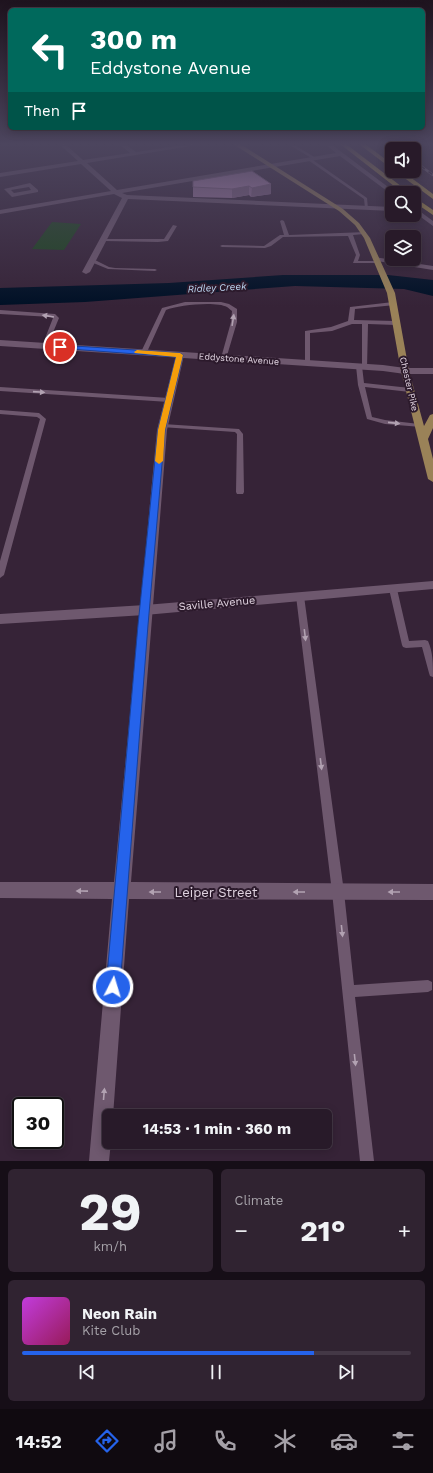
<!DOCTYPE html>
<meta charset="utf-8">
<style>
body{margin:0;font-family:"Work Sans",sans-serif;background:#302331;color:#f1f3f6;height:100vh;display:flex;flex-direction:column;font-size:15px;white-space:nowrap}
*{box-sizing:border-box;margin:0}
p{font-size:13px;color:#a5a1a8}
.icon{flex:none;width:22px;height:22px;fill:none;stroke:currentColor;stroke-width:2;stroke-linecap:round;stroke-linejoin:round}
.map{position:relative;height:1161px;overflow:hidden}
.side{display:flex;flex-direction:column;gap:8px;padding:8px;background:#160e17;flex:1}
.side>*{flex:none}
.hud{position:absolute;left:8px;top:8px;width:417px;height:122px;border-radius:6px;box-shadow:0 2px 10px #0003,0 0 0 1px #443846;background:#00695c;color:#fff;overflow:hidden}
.fabs{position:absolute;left:385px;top:142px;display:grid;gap:8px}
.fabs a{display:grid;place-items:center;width:36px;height:36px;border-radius:6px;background:#281a29;box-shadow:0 2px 10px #0003,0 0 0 1px #443846;font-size:20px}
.speed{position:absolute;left:12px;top:1097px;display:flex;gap:8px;font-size:20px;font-weight:700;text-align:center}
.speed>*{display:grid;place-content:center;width:52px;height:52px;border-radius:50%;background:#281a29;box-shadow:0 2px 10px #0003,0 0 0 1px #443846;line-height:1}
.speed .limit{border:2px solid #111;border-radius:6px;background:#fff;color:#111}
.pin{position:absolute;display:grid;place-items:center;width:34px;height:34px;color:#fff;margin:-17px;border:2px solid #fff;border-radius:50%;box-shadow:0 1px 4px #0007}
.me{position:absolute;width:44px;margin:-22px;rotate:5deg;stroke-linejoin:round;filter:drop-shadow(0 0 3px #0008)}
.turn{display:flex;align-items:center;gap:14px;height:84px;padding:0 16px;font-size:18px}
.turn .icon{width:52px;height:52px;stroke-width:2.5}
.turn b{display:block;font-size:28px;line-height:34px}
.then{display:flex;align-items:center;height:38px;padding:0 16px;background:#0003;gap:8px;font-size:15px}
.big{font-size:30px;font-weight:700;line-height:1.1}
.side .widget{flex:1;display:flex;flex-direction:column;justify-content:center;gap:6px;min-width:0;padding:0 14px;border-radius:6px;background:#302331}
.side .dial{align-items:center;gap:0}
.dial b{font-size:52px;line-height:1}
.song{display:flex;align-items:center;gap:12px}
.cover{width:48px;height:48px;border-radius:6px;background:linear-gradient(135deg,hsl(290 70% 55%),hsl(330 70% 35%))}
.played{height:4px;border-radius:2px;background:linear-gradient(90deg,#2563eb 75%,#443846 75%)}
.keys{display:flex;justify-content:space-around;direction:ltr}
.heat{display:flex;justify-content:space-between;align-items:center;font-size:22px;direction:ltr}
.side .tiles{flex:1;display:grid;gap:8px;grid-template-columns:1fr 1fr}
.widget:last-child{grid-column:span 2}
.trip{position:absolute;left:102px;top:1109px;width:230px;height:40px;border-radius:6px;background:#281a29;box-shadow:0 2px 10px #0003,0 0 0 1px #443846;font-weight:700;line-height:40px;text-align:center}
.tab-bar{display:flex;height:64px;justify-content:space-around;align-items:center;background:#100a10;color:#a5a1a8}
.tab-bar .icon{width:28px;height:28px}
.tab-bar .on{color:#2563eb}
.tab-bar b{font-size:18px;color:#f1f3f6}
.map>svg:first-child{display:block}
.green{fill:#1c441d}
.water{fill:#001025}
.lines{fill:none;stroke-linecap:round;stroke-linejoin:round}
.lane{fill:#6e586e;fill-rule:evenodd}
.street{fill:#6e586e;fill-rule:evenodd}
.secondary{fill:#6e586e;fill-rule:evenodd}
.primary{fill:#9a8258;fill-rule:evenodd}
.highway{fill:#b89e49;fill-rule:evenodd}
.rail-casing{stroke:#8b7b8b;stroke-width:2.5}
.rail{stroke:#2c1a2c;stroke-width:1.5;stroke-dasharray:4.5;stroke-linecap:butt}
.wall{fill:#ac82ac}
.shaded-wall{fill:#8c6a8c}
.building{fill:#c897c8;stroke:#8c6a8c}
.oneway{fill:#b2a2b2}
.route{fill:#2563eb;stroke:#184099}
.slow{fill:#f59e0b}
.labels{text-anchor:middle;stroke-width:4;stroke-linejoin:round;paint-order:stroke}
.far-street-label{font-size:9px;fill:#e0d3e0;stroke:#2c1a2c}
.far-water-label{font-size:10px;font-style:italic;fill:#bcd6f1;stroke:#2c1a2c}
.street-label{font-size:11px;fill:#e0d3e0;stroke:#2c1a2c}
.near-street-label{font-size:13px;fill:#e0d3e0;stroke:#2c1a2c}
</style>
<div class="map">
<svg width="433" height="1161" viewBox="0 0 433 1161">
<rect width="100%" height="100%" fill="#362337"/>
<path class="green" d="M 52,222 L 81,224 L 64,250 L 32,249 Z"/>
<path class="water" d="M 283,275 L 388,275 L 433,280 L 433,296 L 404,289 L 295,286 L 85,302 L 0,305 L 0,288 L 169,283 Z"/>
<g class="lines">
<path class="lane" d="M 288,144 L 293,144 L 316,158 L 313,159 Z
M 308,158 L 310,158 L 367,198 L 368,209 L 365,208 L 364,199 L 308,160 Z
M 282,220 L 284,221 L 289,235 L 366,232 L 366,234 L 364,234 L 353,235 L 360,255 L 358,261 L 379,261 L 381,262 L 379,263 L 353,263 L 356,255 L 348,236 L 283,237 L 271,246 L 265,248 L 222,247 L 220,246 L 222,245 L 264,246 L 280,235 L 284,235 L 280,221 Z
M 173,225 L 177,226 L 168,241 L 158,242 L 104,241 L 102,240 L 104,239 L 164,239 Z
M 91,260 L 95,260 L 109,267 L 115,268 L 155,269 L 157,270 L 155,271 L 108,269 L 91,262 Z
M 185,302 L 221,302 L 229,304 L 237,309 L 237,322 L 226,359 L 221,358 L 231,322 L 232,311 C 230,310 229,308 227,307 C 216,301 178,305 166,310 L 147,352 L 142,353 L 141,352 L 162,308 Z
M 393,302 L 395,303 L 395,305 L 355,309 L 354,320 L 396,321 L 399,323 L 396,325 L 368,324 L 367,368 L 362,367 L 362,324 L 352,324 L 332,331 L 310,333 L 310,363 L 305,364 L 305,331 L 331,327 L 348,321 L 350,307 Z
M 0,310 L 55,314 L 59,318 L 47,347 L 42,346 L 53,318 L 51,317 L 0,314 Z
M 359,364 L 362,366 L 364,383 L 410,388 L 413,390 L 410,392 L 365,387 L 372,417 L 385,420 L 419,424 L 422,426 L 421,427 L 385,424 L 367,419 L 358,385 L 356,366 Z
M 0,387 L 169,398 L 172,400 L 169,402 L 0,391 Z
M 0,410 L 39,413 L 46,419 L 4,575 L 0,578 L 0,561 L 40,419 L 37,417 L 0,414 Z
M 163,424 L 239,429 L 243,434 L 244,492 L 243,494 L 237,494 L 236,492 L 237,434 L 235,432 L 161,427 L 161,425 Z
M 393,586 L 397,589 L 409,641 L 425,640 L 428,641 C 433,652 433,664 433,677 L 430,676 L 429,673 L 422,647 L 406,648 L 403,647 L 402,645 L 389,589 Z
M 300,593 L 304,596 L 344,892 L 354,985 L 428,980 L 432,982 L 432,990 L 428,992 L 355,997 L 374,1161 L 360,1161 L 332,892 L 296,596 Z"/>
<path class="street" d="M 59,144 L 65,144 L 83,160 L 130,153 L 119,144 L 125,144 L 136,152 L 190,144 L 203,144 L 87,163 L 117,190 L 336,153 L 325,144 L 331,144 L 396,193 L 391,194 L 340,156 L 122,193 L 127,195 L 392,207 L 392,211 L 128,199 L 90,272 L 86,274 L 82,272 L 122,198 L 114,194 L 0,214 L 0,210 L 111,191 L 81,164 L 0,177 L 0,173 L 78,161 Z
M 30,183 L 38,190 L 38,192 L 12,197 L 4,189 ZM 29,187 L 31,190 L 14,193 L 11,190 Z
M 414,207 L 433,221 L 433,226 L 414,212 Z
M 374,257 L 433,266 L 433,270 L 377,261 L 374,261 Z
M 180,352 L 184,355 L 167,430 L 131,882 L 433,884 L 433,900 L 129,899 L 113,1116 L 109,1116 L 109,1142 L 111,1142 L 109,1161 L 89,1161 L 112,899 L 0,898 L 0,882 L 114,882 L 157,430 L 176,355 Z"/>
<path class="secondary" d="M 0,340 L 383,365 L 405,368 L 433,368 L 433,374 L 405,374 L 383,371 L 0,346 Z
M 433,581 L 433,589 L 145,615 L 0,624 L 0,614 L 145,605 Z"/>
<path class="primary" d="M 233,144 L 240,144 L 343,209 L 359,223 L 370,238 L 395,293 L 409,371 L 424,426 L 430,415 L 433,414 L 433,428 L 428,439 L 433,459 L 433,482 L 428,479 L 401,371 L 387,293 L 364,238 L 355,225 L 339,211 Z"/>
<path class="highway" d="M 340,144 L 346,144 L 410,193 L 403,193 Z
M 359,144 L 365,144 L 392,164 L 392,169 Z
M 395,171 L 402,171 L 433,194 L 433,199 Z
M 414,197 L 433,210 L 433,215 L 414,202 Z"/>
<g class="rail-casing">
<path id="rail" d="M 390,144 L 397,149
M 414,161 L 433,175"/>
</g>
<use href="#rail" class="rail"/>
</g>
<path class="wall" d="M 193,181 L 271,184 L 271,194 L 251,197 L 249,195 L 232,198 L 193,197 Z"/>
<path class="shaded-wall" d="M 271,184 L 271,194 L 251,197 L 252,188 Z
M 249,186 L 249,195 L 232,198 L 232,189 Z"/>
<path class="building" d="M 252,171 L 271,184 L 252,188 L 249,186 L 232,189 L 193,187 L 193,181 Z"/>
<defs><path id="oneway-solid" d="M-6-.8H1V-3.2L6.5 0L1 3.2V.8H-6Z"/></defs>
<g class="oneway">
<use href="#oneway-solid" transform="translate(48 316) rotate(-171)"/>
<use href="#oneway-solid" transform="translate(233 320) rotate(-81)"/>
<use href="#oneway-solid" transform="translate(39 392) rotate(4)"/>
<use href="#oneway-solid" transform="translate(394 423) rotate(6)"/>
<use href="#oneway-solid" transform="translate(305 635) rotate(83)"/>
<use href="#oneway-solid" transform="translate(321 764) rotate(83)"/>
<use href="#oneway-solid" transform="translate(82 891) rotate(-179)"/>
<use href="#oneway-solid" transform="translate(155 892) rotate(-180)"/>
<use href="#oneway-solid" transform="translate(299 892) rotate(-180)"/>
<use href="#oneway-solid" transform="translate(394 892) rotate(-180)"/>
<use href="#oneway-solid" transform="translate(342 931) rotate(84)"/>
<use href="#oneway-solid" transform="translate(355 1060) rotate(84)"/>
<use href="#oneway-solid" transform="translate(104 1094) rotate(-85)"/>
</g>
<linearGradient id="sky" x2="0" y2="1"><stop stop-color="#1e131e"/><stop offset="0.47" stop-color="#4c455e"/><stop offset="1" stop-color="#4c455e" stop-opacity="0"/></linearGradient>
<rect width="433" height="307" fill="url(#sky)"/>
<path class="route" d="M 60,345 L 180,353 L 183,355 L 165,430 L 148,625 L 120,987 L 118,992 L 113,994 L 108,992 L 106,987 L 138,625 L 158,430 L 176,357 L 57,348 L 56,347 Z"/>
<path class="slow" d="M 137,350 L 180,353 L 183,355 L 165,430 L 163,461 L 159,464 L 155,461 L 158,430 L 176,357 L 135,353 L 134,352 Z"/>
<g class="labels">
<g class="far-street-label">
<text transform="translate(239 359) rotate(4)" y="3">Eddystone Avenue</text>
<text transform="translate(409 384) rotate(77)" y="3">Chester Pike</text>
</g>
<g class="far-water-label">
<text transform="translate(217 287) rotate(-3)" y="4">Ridley Creek</text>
</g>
<g class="street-label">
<text transform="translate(217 603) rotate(-5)" y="4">Saville Avenue</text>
</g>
<g class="near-street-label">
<text x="216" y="897">Leiper Street</text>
</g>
</g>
</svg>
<div class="fabs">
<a><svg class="icon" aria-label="sound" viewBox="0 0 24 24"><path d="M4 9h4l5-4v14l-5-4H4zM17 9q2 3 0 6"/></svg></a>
<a><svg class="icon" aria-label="search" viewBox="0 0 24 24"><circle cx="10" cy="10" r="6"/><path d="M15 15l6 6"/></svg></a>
<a><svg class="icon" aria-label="layers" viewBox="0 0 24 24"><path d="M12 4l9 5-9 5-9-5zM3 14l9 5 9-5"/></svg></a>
</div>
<div class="speed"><div class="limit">30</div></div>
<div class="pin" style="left:60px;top:347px;background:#d93025"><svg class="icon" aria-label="arrive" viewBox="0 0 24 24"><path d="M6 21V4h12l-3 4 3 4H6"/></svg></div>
<svg class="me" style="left:113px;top:987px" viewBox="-20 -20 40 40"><circle r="17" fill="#2563eb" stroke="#fff" stroke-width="3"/><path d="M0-11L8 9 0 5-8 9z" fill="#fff"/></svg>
<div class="trip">14:53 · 1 min · 360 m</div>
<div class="hud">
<div class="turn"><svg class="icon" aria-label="left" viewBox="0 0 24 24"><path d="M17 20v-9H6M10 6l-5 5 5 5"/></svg><div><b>300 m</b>Eddystone Avenue</div></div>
<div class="then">Then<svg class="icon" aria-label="arrive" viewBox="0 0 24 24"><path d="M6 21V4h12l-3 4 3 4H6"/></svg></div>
</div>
</div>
<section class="side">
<div class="tiles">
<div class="widget dial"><b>29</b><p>km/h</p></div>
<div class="widget"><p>Climate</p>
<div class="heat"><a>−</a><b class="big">21°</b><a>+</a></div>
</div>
<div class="widget">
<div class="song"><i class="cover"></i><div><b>Neon Rain</b><p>Kite Club</p></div></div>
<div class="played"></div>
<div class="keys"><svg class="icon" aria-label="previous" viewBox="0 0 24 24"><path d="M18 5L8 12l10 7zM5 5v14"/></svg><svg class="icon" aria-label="pause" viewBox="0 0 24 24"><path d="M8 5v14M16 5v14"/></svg><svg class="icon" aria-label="next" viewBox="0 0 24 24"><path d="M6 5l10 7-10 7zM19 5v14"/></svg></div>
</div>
</div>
</section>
<nav class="tab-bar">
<b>14:52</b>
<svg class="icon on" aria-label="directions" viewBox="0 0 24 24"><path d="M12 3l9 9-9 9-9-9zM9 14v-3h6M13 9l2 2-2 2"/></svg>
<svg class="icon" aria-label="music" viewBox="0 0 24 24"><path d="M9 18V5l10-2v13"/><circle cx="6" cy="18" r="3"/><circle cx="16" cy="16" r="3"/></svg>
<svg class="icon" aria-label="phone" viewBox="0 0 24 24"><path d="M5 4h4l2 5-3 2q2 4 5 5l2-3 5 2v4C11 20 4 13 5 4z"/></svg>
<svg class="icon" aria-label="climate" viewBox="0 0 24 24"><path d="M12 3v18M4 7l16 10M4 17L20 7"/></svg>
<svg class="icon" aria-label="car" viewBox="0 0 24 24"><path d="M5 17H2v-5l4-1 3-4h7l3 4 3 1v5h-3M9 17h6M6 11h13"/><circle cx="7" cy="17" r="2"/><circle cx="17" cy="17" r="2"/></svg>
<svg class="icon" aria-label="filters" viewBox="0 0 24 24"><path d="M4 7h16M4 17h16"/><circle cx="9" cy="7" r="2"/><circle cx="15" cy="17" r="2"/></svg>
</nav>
